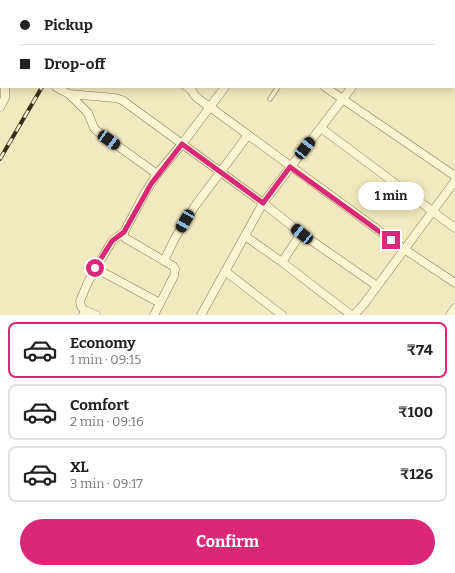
<!DOCTYPE html>
<meta charset="utf-8">
<style>
body{margin:0;font-family:Bitter,serif;background:#f2f2f2;color:#222;height:100vh;display:flex;flex-direction:column;font-size:15px;white-space:nowrap}
*{box-sizing:border-box;margin:0}
p{font-size:13px;color:#767676}
.icon{flex:none;width:22px;height:22px;fill:none;stroke:currentColor;stroke-width:2;stroke-linecap:round;stroke-linejoin:round}
.map{position:relative;height:315px;overflow:hidden}
.details{display:flex;flex-direction:column;background:#fff;flex:1}
.details>*{flex:none}
.guide{position:absolute;left:0px;top:0px;width:455px;height:88px;box-shadow:0 2px 10px #0003;display:grid;align-content:center;height:88px;padding:0 20px;background:#fff}
.end{position:absolute;width:18px;height:18px;margin:-9px;border:5px solid #db2777;background:#fff;box-shadow:0 0 0 2px #fff}
.from{border-radius:50%}
.bubble{position:absolute;height:28px;border-radius:14px;background:#fff;box-shadow:0 2px 10px #0003;font-size:13px;font-weight:700;line-height:28px;text-align:center}
.car{position:absolute;width:12px;height:24px;margin:-12px -6px;border-radius:5px;box-shadow:0 0 3px 1px #0007;background:linear-gradient(#222 24%,#8ab4d8 0 40%,#222 0 76%,#8ab4d8 0 86%,#222 0)}
.guide b{display:flex;align-items:center;gap:14px;height:38px;font-size:15px}
.guide b+b{border-top:1px solid #e0e0e0}
.guide i{width:10px;height:10px;background:#222}
ul{padding:7px 0 0;list-style:none}
li{display:flex;align-items:center;gap:12px;height:56px;margin:0 8px 6px;padding:0 12px;border:2px solid #e0e0e0;border-radius:8px}
li div{flex:1}
li b{display:block;font-size:15px}
li em{font-style:normal;font-weight:700}
li.on{border-color:#db2777}
li>.icon{width:36px;height:36px;stroke-width:1.5}
.button{display:flex;gap:8px;margin-top:auto;padding:8px 20px}
.button a{flex:1;height:46px;border-radius:24px;background:#db2777;color:#fff;font-size:16px;font-weight:700;line-height:46px;text-align:center}
.map>svg:first-child{display:block}
.lines{fill:none;stroke-linecap:round;stroke-linejoin:round}
.service-casing{stroke:#8c7955;stroke-width:5}
.minor-casing{stroke:#8c7955;stroke-width:9}
.service{stroke:#fcf5d2;stroke-width:4}
.minor{stroke:#fcf5d2;stroke-width:8}
.rail-casing{stroke:#3a2e1b;stroke-width:4}
.rail{stroke:#f9f2cf;stroke-width:2.5;stroke-dasharray:8;stroke-linecap:butt}
.route{stroke:#db2777;stroke-width:5}
</style>
<div class="map">
<svg width="455" height="315" viewBox="0 0 455 315">
<rect width="100%" height="100%" fill="#f2e9be"/>
<g class="lines">
<g class="service-casing">
<g id="service">
<path d="M184 87 191 92"/>
<path d="M270 99 278 87"/>
</g>
</g>
<g class="minor-casing">
<g id="minor">
<path d="M7 0 8 1"/>
<path d="M39 0 40 1"/>
<path d="M111 0 112 1"/>
<path d="M200 0 201 1"/>
<path d="M20 1 21 0"/>
<path d="M55 1 56 0"/>
<path d="M408 1 410 0"/>
<path d="M0 49H1"/>
<path d="M56 87 69 94 115 98 122 100 263 203 302 234"/>
<path d="M191 87C191 96 203 102 210 107L404 249 455 283"/>
<path d="M325 87 455 176"/>
<path d="M69 94 88 113 94 128 97 131 157 174"/>
<path d="M0 107 5 98V87"/>
<path d="M321 128 455 228"/>
<path d="M245 236 282 262 351 315"/>
<path d="M164 261 175 238 195 206 248 135"/>
<path d="M282 262 300 235 302 234 377 286"/>
<path d="M95 268 160 303"/>
<path d="M225 271 282 315"/>
<path d="M85 312 81 306 80 301 88 282 112 241 124 232"/>
<path d="M83 315 87 311 96 315"/>
<path d="M154 315 174 276 175 269 173 266 125 238 124 235V232L145 193 157 174 182 144 225 87"/>
<path d="M201 315 263 203 352 87"/>
<path d="M354 315 364 304 455 181"/>
<path d="M450 315 455 308"/>
</g>
</g>
<use href="#service" class="service"/>
<use href="#minor" class="minor"/>
<g class="rail-casing">
<g id="rail">
<path d="M93 1 94 0"/>
<path d="M0 159 42 87"/>
</g>
</g>
<use href="#rail" class="rail"/>
</g>
<g class="lines">
<path class="route" d="M95 268 112 241 124 232 151 184 182 144 263 203 290 167 391 240"/>
</g>
</svg>
<i class="end from" style="left:95px;top:268px"></i>
<i class="end" style="left:391px;top:240px"></i>
<div class="bubble" style="left:358px;top:182px;width:66px">1 min</div>
<i class="car" style="left:109px;top:140px;rotate:125deg"></i>
<i class="car" style="left:305px;top:148px;rotate:38deg"></i>
<i class="car" style="left:185px;top:221px;rotate:210deg"></i>
<i class="car" style="left:302px;top:234px;rotate:309deg"></i>
<div class="guide">
<b><i class="from"></i>Pickup</b>
<b><i></i>Drop-off</b>
</div>
</div>
<section class="details">
<ul>
<li class="on"><svg class="icon" aria-label="car" viewBox="0 0 24 24"><path d="M5 17H2v-5l4-1 3-4h7l3 4 3 1v5h-3M9 17h6M6 11h13"/><circle cx="7" cy="17" r="2"/><circle cx="17" cy="17" r="2"/></svg><div><b>Economy</b><p>1 min · 09:15</p></div><em>₹74</em></li>
<li><svg class="icon" aria-label="car" viewBox="0 0 24 24"><path d="M5 17H2v-5l4-1 3-4h7l3 4 3 1v5h-3M9 17h6M6 11h13"/><circle cx="7" cy="17" r="2"/><circle cx="17" cy="17" r="2"/></svg><div><b>Comfort</b><p>2 min · 09:16</p></div><em>₹100</em></li>
<li><svg class="icon" aria-label="car" viewBox="0 0 24 24"><path d="M5 17H2v-5l4-1 3-4h7l3 4 3 1v5h-3M9 17h6M6 11h13"/><circle cx="7" cy="17" r="2"/><circle cx="17" cy="17" r="2"/></svg><div><b>XL</b><p>3 min · 09:17</p></div><em>₹126</em></li>
</ul>
<div class="button"><a>Confirm</a></div>
</section>
